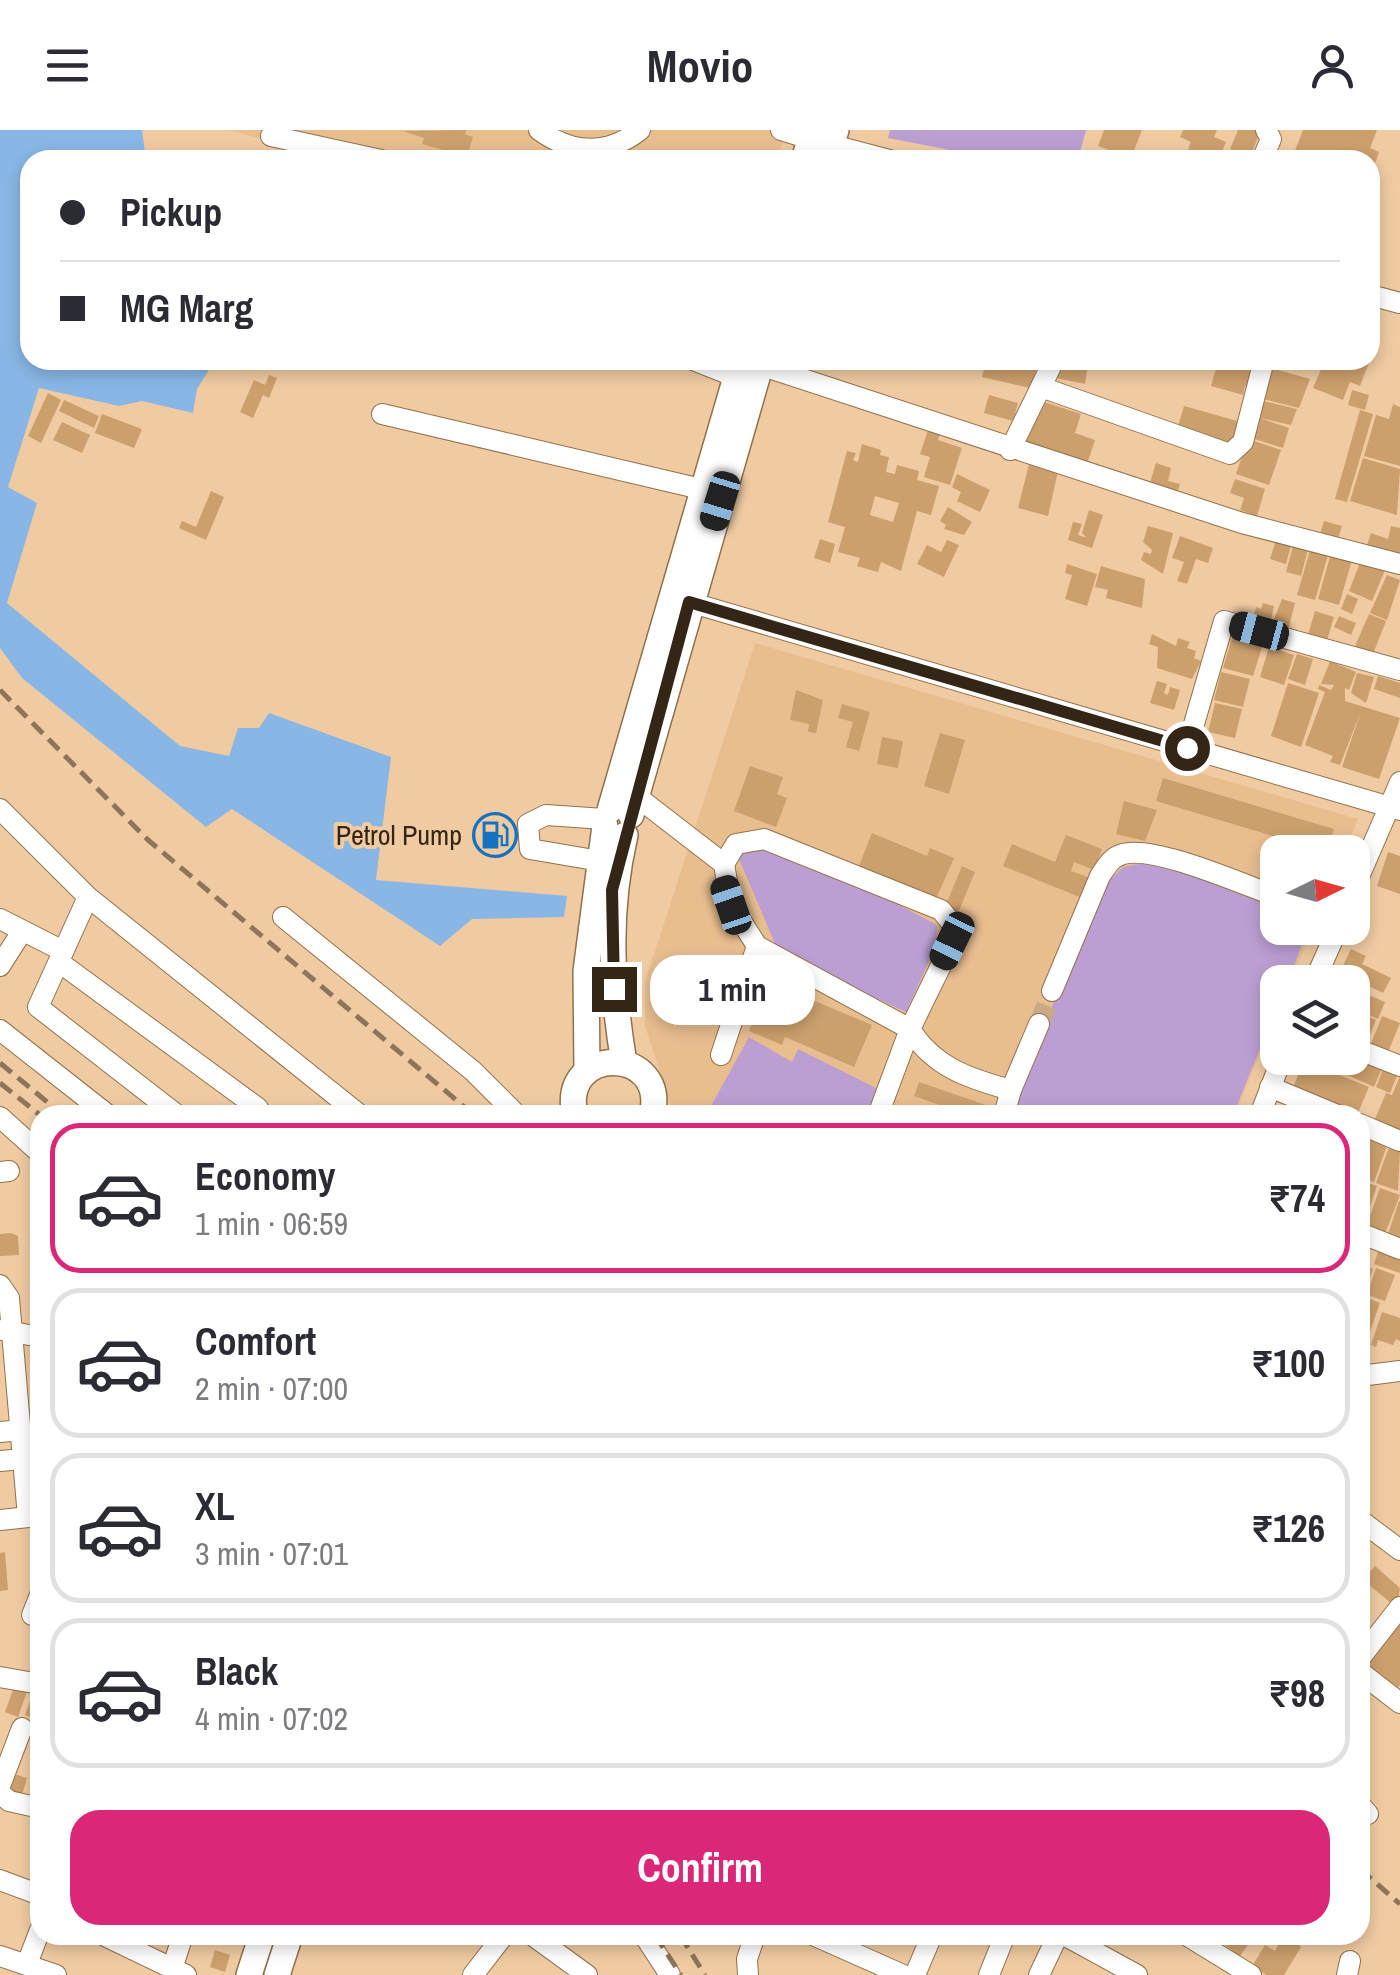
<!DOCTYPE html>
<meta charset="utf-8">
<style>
body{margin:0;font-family:"Archivo Narrow",sans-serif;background:#f7f7f7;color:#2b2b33;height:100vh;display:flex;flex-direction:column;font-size:38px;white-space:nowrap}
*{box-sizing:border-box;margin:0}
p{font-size:32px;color:#7c7c81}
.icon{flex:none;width:55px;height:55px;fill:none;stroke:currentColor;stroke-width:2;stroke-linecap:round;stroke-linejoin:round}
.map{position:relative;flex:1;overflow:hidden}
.details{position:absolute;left:30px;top:975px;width:1340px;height:840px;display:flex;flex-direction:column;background:#fff;border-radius:30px;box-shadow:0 5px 15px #0003}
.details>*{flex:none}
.top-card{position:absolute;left:20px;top:20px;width:1360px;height:220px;border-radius:30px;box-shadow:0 5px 15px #0003;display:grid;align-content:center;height:220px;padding:0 40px;background:#fff}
.needle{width:65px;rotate:85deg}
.controls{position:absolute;left:1260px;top:705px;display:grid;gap:20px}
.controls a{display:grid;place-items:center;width:110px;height:110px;border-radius:20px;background:#fff;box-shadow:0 5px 15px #0003;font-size:50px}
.end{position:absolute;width:45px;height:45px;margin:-22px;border:12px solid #342616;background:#fff;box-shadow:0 0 0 5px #fff}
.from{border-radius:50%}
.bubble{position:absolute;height:70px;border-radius:30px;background:#fff;box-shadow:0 5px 15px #0003;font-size:32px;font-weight:800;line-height:70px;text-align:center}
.car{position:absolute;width:30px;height:60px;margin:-30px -15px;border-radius:12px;box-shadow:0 0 8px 2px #0007;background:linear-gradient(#222 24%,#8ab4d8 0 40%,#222 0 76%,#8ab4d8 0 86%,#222 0)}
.top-card b{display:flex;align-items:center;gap:35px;height:95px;font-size:38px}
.top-card b+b{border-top:2px solid #e1e1e2}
.top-card i{width:25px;height:25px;background:#2b2b33}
ul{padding:18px 0 0;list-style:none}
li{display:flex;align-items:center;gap:30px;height:150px;margin:0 20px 15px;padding:0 20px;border:5px solid #e1e1e2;border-radius:30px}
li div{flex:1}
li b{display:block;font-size:38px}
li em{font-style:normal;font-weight:800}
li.selected{border-color:#db2777}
li>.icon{width:90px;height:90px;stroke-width:1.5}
.action{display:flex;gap:20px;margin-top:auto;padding:20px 40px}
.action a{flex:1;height:115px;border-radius:30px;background:#db2777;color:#fff;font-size:40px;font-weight:800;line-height:115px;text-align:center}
header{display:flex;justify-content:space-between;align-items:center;height:130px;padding:0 40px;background:#fff;font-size:45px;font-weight:800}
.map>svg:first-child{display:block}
.built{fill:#e9be8f}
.green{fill:#bb9fd3}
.water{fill:#88b7e6}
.building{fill:#cca06d;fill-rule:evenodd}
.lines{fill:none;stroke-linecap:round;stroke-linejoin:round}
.minor-tunnel{stroke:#caaa86;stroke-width:20;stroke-dasharray:20 10;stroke-linecap:butt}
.minor-casing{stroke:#92714a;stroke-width:22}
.major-casing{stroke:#92714a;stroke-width:28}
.minor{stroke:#fff;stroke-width:20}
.major{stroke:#fff;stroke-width:25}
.rail{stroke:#8e7559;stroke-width:5;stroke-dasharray:15 8;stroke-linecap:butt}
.route{stroke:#342616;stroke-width:12}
.labels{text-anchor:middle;stroke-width:8;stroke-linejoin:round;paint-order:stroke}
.poi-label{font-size:28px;fill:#342616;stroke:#f0cba2;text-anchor:end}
</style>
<header><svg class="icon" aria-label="menu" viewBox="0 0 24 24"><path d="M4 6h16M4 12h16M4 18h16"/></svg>Movio<svg class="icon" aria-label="person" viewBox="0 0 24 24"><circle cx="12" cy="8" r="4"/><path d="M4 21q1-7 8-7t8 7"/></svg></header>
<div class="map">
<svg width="1400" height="1845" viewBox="0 0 1400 1845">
<rect width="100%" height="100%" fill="#f0cba2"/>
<g class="built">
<path d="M230 0H787L777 30H333Z"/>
<path d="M755 513 1358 689 1344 722H1278V798H1313L1290 852H1278L1277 882 1235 985H674L645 896V852Z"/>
</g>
<g class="green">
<path d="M890 0H1086L1078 30H1002L888 8Z"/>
<path d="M747 713 884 767 937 795 936 816 906 882 779 823 739 729Z"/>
<path d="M1154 731 1277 778 1278 798H1308L1288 852H1278L1277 877 1233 985H1008L1099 761 1123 737Z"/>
<path d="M749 907 792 932 798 919 882 961 872 985H706Z"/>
</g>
<path class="water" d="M0 0H142L146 30H30V230H215L197 259 193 283 142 271 119 276 39 258 8 357 37 373 7 473 180 616 229 626 238 598H259L269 583 391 627 376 750 567 766 564 787 472 789 440 816 232 679 206 697 22 548 0 518Z"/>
<g class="building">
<path d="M467 0 465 4 473 7 467 27 422 14 424 8 403 1Z"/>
<path d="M1104 0H1142L1131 28 1098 16Z"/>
<path d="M1183 0H1217L1214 7 1226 12 1221 24 1234 30H1177L1179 25 1192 30 1195 22 1188 19 1191 12 1180 7Z"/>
<path d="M1238 0H1261L1250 27 1230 19Z"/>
<path d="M1303 0H1377L1370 18 1379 22 1373 39 1370 30H1313L1294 23Z"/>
<path d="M986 230H1010L1038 236 1030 258 982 247Z"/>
<path d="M1059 230 1088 234 1085 254 1056 248Z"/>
<path d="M1325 230H1370L1360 256 1350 252 1343 270 1313 258Z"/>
<path d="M1218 232 1255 242 1251 257 1245 256 1243 265 1211 256Z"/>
<path d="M1271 238 1310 249 1299 278 1259 268Z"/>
<path d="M269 245 277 248 269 268 263 265 253 288 240 282 254 250 265 255Z"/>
<path d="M1352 260 1369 265 1365 280 1348 275Z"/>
<path d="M48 263 61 270 41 313 28 306Z"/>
<path d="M989 265 1018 273 1013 291 984 283Z"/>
<path d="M64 270 99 286 94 298 59 281Z"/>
<path d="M1038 270 1081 284 1075 303 1095 310 1085 340 1022 319Z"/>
<path d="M1259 270 1297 279 1291 295 1260 288 1289 298 1283 318 1248 307Z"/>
<path d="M1393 274 1400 277V336L1364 326 1376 285 1389 289Z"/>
<path d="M1184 276 1241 292 1234 319 1176 303Z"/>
<path d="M1360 280 1373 284 1347 372 1335 369Z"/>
<path d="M102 284 142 299 134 318 95 303Z"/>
<path d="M62 292 90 305 82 323 53 310Z"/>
<path d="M929 297 941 301 938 310 962 318 950 355 924 347 930 327 920 324Z"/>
<path d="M1248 309 1281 320 1269 355 1236 344Z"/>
<path d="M862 314 881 320 880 325 889 327 886 342 895 344 897 335 919 341 917 350 939 356 931 385 917 381 901 441 881 432 878 442 857 436 860 428 838 422 845 397 828 392 847 321 856 323 853 330 858 332ZM875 366 899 373 893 392 870 385Z"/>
<path d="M1363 328 1400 339 1397 385 1350 371Z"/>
<path d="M1156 333 1171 338 1168 351 1180 354 1177 364 1149 356Z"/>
<path d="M1029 334 1058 341 1048 386 1018 378Z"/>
<path d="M957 344 990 360 980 382 957 371 961 362 952 357Z"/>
<path d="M1235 349 1265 359 1257 386 1240 380 1244 368 1230 363Z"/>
<path d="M211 361 224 367 206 410 179 398 182 391 196 397Z"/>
<path d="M948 377 972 392 964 405 944 399 946 395 940 391Z"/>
<path d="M1089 380 1103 385 1092 418 1068 410 1073 392 1082 394 1078 405 1087 408 1082 403Z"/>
<path d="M1324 391 1342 396 1338 409 1320 404Z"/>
<path d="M1148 396 1173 403 1163 444 1141 430 1144 422 1151 424 1152 420 1143 412Z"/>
<path d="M1391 396 1400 398V425L1367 415 1371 403 1388 409Z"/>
<path d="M1180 406 1213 418 1208 433 1196 429 1187 454 1177 451 1184 432 1172 428Z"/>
<path d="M1277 407 1292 412 1286 434 1270 429Z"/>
<path d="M820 409 835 414 830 433 814 428Z"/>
<path d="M947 410 959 415 944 447 917 434 927 415 941 422Z"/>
<path d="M1294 412 1309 416 1301 446 1286 442Z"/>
<path d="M1311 417 1329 422 1315 470 1297 465Z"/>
<path d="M1331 423 1352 430 1339 475 1318 469Z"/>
<path d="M1361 430 1385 440 1372 471 1349 461Z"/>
<path d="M1067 434 1097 444 1087 476 1065 469 1072 445 1065 443Z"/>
<path d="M1101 436 1145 449 1142 478 1106 468 1108 460 1095 457Z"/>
<path d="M1387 445 1400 450 1387 490 1370 483Z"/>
<path d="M1347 464 1358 469 1352 484 1341 479Z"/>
<path d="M1282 469 1295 473 1287 504 1270 499Z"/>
<path d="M1263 473 1274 476 1269 499 1252 495 1256 477 1261 479Z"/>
<path d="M1315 481 1334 487 1325 517 1306 512Z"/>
<path d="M1369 484 1386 491 1373 524 1355 516Z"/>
<path d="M1339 486 1356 493 1351 505 1334 497Z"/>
<path d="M1152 504 1176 516 1178 508 1190 512 1187 518 1196 521 1194 528 1201 531 1192 549 1157 538 1158 517 1149 514Z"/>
<path d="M1233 505 1263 514 1253 546 1223 538Z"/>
<path d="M1269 517 1294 525 1284 555 1260 547Z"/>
<path d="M1297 524 1313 529 1305 555 1288 549Z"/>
<path d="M1330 531 1356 542 1349 560 1345 558V571L1400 588 1379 649 1342 637 1361 581 1340 635 1330 632 1333 626 1305 615 1325 562 1318 559 1319 555 1331 560 1334 555 1321 554Z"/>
<path d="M1221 542 1250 549 1243 577 1214 570Z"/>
<path d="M1357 543 1374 547 1366 573 1351 563Z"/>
<path d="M1378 546 1400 553V568L1374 559Z"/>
<path d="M1157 551 1167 554 1164 563 1168 565 1170 557 1180 560 1174 580 1150 573Z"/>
<path d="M1288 553 1319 563 1301 617 1271 606Z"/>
<path d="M796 560 823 570 816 603 808 602 809 594 790 590Z"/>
<path d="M1215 573 1242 579 1235 608 1208 602Z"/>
<path d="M842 574 870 582 859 621 846 617 853 592 838 588Z"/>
<path d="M940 603 965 610 949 664 924 656Z"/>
<path d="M882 607 903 611 898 638 877 634Z"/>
<path d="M750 636 783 647 777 664 787 668 776 697 734 681Z"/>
<path d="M1163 648 1334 699 1327 722H1304L1306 716 1156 671Z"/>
<path d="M1124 671 1157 680 1145 711 1116 704Z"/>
<path d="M872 703 927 726 930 718 954 728 936 769 859 736Z"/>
<path d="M1066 705 1102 719 1094 740 1074 732 1071 741 1090 748 1082 768 1003 736 1012 714 1055 732Z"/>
<path d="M1388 722 1400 726V764L1377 756Z"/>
<path d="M962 736 975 742 958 783 945 777Z"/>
<path d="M1351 819 1366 826 1362 834 1391 848 1383 863 1352 848 1350 852 1336 850Z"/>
<path d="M772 844 806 859 803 866 872 895 854 937 785 907 782 915 749 901Z"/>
<path d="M1352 858 1385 872 1378 889 1352 877Z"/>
<path d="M1358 882 1376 890 1366 915 1352 909Z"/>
<path d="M1382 886 1400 893 1386 927 1369 919Z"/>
<path d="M1333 928H1347L1341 942 1329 937Z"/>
<path d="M1349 928 1384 933 1374 957 1343 943Z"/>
<path d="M1304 931 1369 957 1357 985H1346L1291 962Z"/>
<path d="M1385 934 1399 941 1390 963 1376 957Z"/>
<path d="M1400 946V1001L1373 994 1386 963 1392 965Z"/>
<path d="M919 952 986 975 983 985H942L945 977 914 966Z"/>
<path d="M1360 1003 1388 1013 1374 1052 1360 1047Z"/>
<path d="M1389 1017 1400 1021 1398 1061 1376 1053Z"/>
<path d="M1360 1050 1377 1056 1363 1097 1360 1096Z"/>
<path d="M1380 1058 1400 1065 1385 1104 1366 1097Z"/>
<path d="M1399 1071H1400V1108L1388 1104Z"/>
<path d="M11 1103 18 1106 19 1125 0 1126V1104Z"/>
<path d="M1379 1119 1400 1127V1143L1374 1134Z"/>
<path d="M1360 1134 1373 1139 1364 1165 1360 1163Z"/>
<path d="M1376 1138 1395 1145 1385 1171 1367 1165Z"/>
<path d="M1365 1167 1380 1173 1367 1210 1360 1207Z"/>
<path d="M1382 1182 1400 1188V1211L1396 1209 1393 1215 1378 1210 1376 1217 1371 1215Z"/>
<path d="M27 1303H40V1315L32 1316V1320H40V1341L30 1342Z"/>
<path d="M37 1392H40V1435L35 1434Z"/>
<path d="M5 1422 8 1460 0 1461V1423Z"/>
<path d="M1375 1436 1400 1458 1397 1478 1363 1450Z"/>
<path d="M1400 1491V1555L1396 1560 1364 1534Z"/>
<path d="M15 1554 28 1559 18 1587 5 1582Z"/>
<path d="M35 1557 40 1558 38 1590 25 1585Z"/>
<path d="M8 1642 27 1648 20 1672 2 1661Z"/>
<path d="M1220 1805H1255L1240 1826 1217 1809Z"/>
<path d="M1266 1805H1287L1301 1817 1284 1845H1267L1256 1839 1254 1833 1265 1815 1275 1821 1279 1813Z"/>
<path d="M215 1820 230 1825 225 1842 210 1837Z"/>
</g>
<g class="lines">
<path class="minor-tunnel" d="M1039 894 1052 861"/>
<g class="minor-casing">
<g id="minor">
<path d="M539 0C572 24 607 26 640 0"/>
<path d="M781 0 810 9"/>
<path d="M271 6 381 30"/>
<path d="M832 15 889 30"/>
<path d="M1262 30 1271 9 1266 0"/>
<path d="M1370 165 1400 173"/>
<path d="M693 230 736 247"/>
<path d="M760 235 1242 393 1400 434"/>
<path d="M1041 257 1230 324 1243 312 1264 230"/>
<path d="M382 284 701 359"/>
<path d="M1010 320 1054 230"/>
<path d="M689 472 1400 680"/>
<path d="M1187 618 1224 491 1400 540"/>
<path d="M636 666 724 734 731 775 757 816 721 925"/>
<path d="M0 679 88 767 360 985"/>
<path d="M600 731 530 719 528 694 546 685 604 689"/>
<path d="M724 734 736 714 764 709 941 780 953 795V811L910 899 757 816"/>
<path d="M1352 763 1400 652"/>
<path d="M88 767 38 877 177 985"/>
<path d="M283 787 473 941 517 985"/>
<path d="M0 789 63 821"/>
<path d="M59 832 258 978"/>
<path d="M0 836 21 803"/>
<path d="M1314 852 1338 798"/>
<path d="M1052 861 1100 746C1107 736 1111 727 1123 724 1155 715 1244 755 1278 767"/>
<path d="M910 899C933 937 970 949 1011 960L1039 894"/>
<path d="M0 900 108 985"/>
<path d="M1352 917 1400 936"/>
<path d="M1270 957 1337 985"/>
<path d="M878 985 910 899"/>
<path d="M1004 985 1011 960"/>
<path d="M1260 985 1282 928"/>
<path d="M0 987 40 1023"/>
<path d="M1360 994 1400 1011"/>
<path d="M0 1042 9 1041"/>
<path d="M1360 1103 1400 1119"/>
<path d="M0 1155 9 1168 28 1387"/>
<path d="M2 1200 40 1207"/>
<path d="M1360 1246 1400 1241"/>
<path d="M0 1302 21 1300"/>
<path d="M0 1331 23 1329"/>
<path d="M0 1390 38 1386"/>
<path d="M1360 1390 1400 1420"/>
<path d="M32 1485 40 1465"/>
<path d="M1360 1528 1400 1477"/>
<path d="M1360 1542 1400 1573"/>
<path d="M0 1547 40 1554"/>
<path d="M0 1656 22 1598"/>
<path d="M0 1663 9 1671 40 1678"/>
<path d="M1360 1675 1368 1684"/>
<path d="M0 1750 40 1765"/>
<path d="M103 1805 186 1845"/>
<path d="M532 1805 587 1845"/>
<path d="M644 1805 670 1845"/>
<path d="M813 1805 903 1845"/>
<path d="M1064 1805 1137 1845"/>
<path d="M1186 1805 1251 1845"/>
<path d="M0 1826 56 1845"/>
<path d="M27 1834 40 1800"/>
<path d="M172 1839 183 1805"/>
<path d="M473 1845 504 1805"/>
<path d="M748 1845 747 1829 755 1805"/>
<path d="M915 1845 932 1805"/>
<path d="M989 1845 1005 1805"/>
<path d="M1039 1845 1058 1805"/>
<path d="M1347 1845 1350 1831"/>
</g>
</g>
<g class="major-casing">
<g id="major">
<path d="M804 30 813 0"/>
<path d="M827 30 836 0"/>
<path d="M610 680 741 230"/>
<path d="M631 685 762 230"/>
<path d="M624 933C611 854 607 783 625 705"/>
<path d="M587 941 586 841 605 696"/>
<path d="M575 985C559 914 669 916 652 985"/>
<path d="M249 1845 262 1805"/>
<path d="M277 1845 290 1805"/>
</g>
</g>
<use href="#minor" class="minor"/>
<use href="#major" class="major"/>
<g class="rail">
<path d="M0 560 148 710 474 985"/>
<path d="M0 933 63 985"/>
<path d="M0 953 40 985"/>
<path d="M1360 1739 1400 1774"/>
<path d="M655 1805 681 1845"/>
<path d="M680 1805 705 1845"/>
</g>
</g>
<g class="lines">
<path class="route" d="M614 859 612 760 689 472 1187 618"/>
</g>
<defs>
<g id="fuel-ring" transform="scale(2.25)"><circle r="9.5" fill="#f0cba2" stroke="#1473c0" stroke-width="1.5"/><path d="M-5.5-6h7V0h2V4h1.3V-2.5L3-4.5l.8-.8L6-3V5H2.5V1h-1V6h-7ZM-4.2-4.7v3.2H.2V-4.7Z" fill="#1473c0"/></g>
</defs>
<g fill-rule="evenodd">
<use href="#fuel-ring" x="495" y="705"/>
</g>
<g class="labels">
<g class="poi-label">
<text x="462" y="715">Petrol Pump</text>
</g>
</g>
</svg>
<div class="controls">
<a><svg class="needle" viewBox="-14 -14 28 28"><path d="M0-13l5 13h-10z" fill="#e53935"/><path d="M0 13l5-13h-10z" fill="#7c7c81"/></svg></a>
<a><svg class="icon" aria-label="layers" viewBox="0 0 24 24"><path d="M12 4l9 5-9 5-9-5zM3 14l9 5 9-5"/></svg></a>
</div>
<i class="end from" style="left:1187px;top:618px"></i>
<i class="end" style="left:614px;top:859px"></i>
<div class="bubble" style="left:650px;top:825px;width:165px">1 min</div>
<i class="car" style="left:720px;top:371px;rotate:197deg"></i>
<i class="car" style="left:1259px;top:501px;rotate:285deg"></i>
<i class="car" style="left:731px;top:775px;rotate:341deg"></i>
<i class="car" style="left:952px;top:811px;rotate:206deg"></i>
<div class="top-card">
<b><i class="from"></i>Pickup</b>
<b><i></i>MG Marg</b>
</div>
<section class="details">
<ul>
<li class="selected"><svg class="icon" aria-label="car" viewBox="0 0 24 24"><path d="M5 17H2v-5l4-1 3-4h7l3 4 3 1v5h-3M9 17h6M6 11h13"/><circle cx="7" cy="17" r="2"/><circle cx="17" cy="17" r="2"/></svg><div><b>Economy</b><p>1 min · 06:59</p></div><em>₹74</em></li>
<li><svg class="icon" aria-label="car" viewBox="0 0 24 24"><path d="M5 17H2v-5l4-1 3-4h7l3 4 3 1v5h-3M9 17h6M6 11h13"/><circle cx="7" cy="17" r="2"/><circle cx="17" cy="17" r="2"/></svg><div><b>Comfort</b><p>2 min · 07:00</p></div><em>₹100</em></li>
<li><svg class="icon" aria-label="car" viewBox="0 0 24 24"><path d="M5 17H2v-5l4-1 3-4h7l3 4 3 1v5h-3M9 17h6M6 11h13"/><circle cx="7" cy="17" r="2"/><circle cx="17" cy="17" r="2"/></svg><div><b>XL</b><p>3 min · 07:01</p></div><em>₹126</em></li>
<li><svg class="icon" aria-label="car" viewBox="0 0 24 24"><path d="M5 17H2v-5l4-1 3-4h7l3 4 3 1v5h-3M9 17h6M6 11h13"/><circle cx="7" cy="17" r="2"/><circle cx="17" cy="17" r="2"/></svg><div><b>Black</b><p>4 min · 07:02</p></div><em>₹98</em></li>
</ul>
<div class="action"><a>Confirm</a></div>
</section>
</div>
